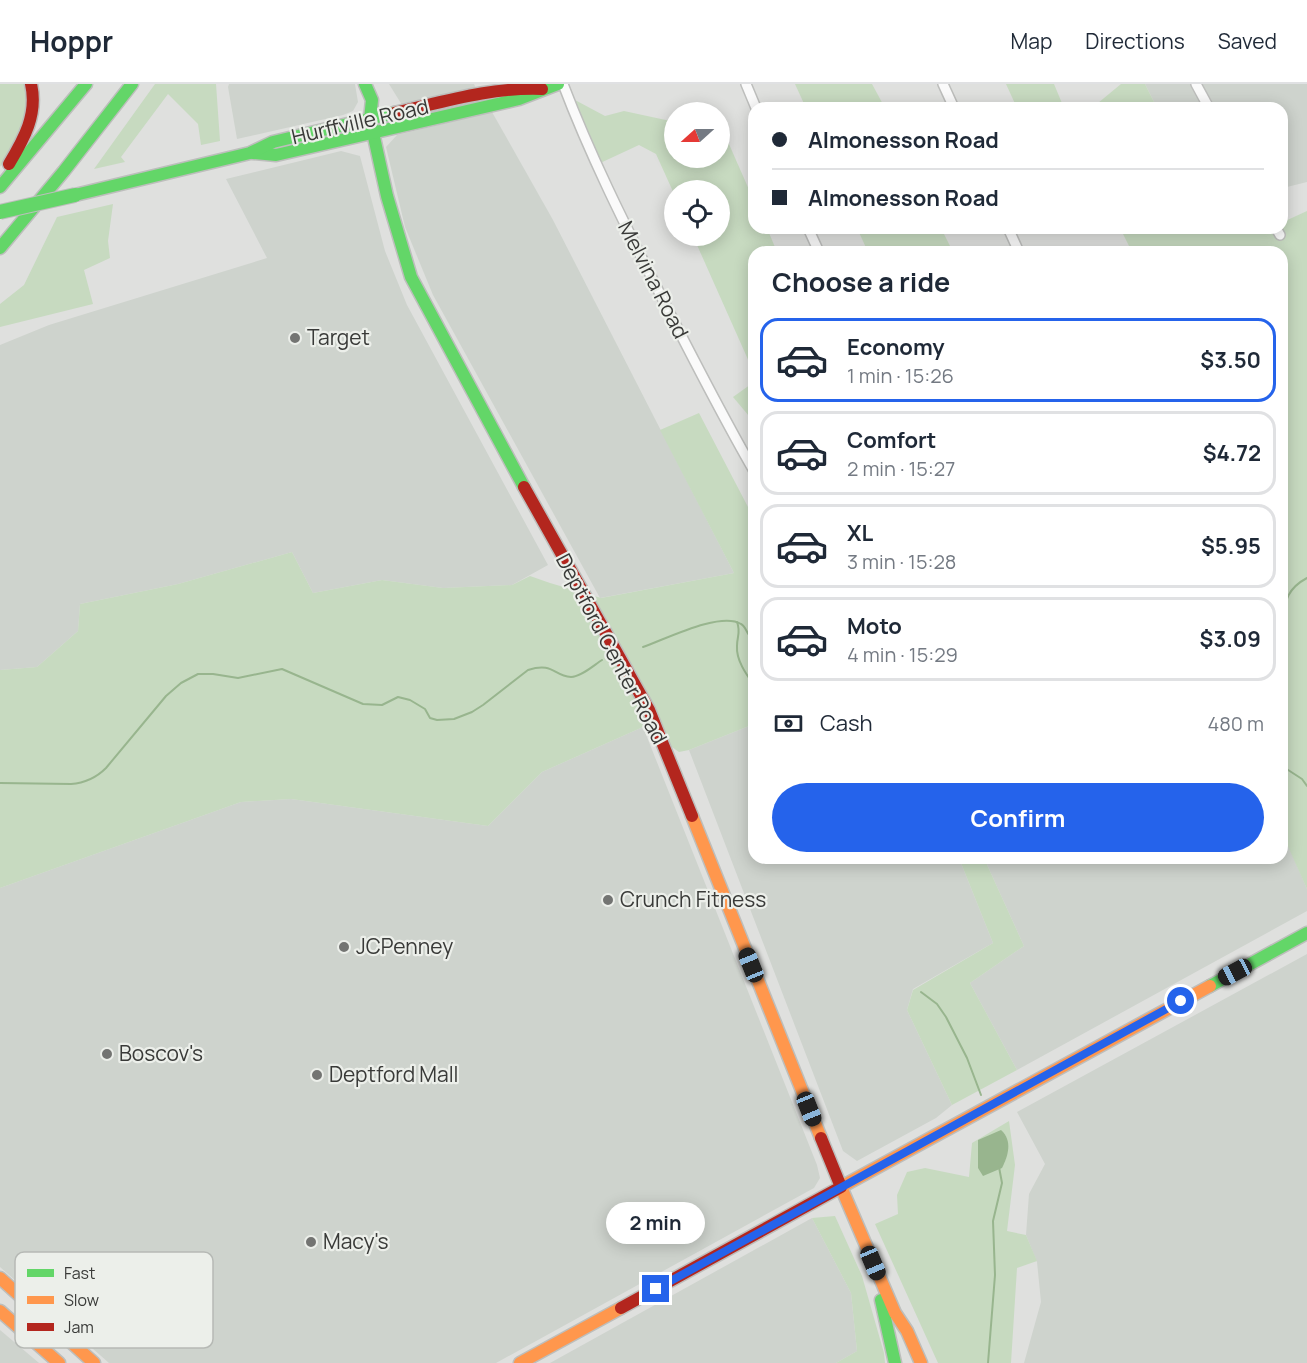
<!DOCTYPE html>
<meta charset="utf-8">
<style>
body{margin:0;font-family:Manrope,sans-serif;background:#f6f6f7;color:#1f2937;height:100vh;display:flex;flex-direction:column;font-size:22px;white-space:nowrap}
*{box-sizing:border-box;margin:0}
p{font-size:20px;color:#747a83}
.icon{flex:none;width:33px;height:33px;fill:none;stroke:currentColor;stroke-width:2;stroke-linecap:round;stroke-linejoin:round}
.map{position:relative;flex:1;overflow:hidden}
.drawer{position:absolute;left:748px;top:162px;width:540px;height:618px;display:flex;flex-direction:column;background:#fff;border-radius:18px;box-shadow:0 3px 15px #0003}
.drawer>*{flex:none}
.top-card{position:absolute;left:748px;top:18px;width:540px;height:132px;border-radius:18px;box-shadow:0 3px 15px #0003;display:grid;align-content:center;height:132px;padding:0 24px;background:#fff}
.needle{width:39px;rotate:249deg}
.buttons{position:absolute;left:664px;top:18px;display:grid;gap:12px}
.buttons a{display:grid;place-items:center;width:66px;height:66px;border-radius:50%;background:#fff;box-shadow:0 3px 15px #0003;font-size:30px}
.end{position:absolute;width:27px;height:27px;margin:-14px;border:8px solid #2563eb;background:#fff;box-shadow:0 0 0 3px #fff}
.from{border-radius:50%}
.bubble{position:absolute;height:42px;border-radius:21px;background:#fff;box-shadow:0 3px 15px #0003;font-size:20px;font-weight:700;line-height:42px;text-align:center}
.car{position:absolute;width:18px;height:36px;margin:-18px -9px;border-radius:8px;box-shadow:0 0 4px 2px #0007;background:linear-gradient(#222 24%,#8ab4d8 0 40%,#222 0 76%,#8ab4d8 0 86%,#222 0)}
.top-card b{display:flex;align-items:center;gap:21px;height:57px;font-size:22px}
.top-card b+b{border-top:2px solid #e0e1e3}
.top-card i{width:15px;height:15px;background:#1f2937}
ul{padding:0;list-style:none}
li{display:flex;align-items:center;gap:18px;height:84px;margin:0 12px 9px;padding:0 12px;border:3px solid #e0e1e3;border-radius:18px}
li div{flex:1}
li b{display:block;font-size:22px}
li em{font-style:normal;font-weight:700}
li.selected{border-color:#2563eb}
li>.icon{width:54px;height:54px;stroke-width:1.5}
h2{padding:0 24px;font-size:27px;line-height:72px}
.pay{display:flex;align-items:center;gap:15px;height:66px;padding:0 24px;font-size:22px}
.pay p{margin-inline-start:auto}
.primary-button{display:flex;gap:12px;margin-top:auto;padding:12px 24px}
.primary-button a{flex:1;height:69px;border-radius:36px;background:#2563eb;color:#fff;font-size:24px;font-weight:700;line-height:69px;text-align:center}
header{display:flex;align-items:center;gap:36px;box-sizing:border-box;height:84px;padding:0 30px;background:#fff;border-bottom:2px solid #e0e1e3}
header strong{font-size:28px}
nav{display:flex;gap:33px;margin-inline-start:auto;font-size:21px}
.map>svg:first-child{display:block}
.built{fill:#ced3cd}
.green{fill:#c7dac0}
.water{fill:#98b58e}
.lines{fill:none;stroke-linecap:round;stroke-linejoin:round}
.stream{stroke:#98b58e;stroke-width:2}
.street-casing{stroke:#bdbebc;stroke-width:12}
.fast-casing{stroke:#bdbebc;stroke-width:15}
.slow-casing{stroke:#bdbebc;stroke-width:15}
.jam-casing{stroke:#bdbebc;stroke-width:15}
.street{stroke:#fafafa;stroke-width:9}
.fast{stroke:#63d668;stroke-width:12}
.slow{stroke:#ff974d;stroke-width:12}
.jam{stroke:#b3261e;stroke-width:12}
.fast-bridge-casing{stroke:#bdbebc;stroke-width:16;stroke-linecap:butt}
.fast-bridge{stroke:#63d668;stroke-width:14}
.route{stroke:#2563eb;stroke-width:8}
.poi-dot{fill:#737472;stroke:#ecefea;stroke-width:2}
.labels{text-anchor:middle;stroke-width:4.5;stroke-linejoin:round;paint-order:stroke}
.street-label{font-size:21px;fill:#393a38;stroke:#ecefea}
.poi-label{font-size:21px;fill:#393a38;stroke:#ecefea;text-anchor:start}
.key{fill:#ecefea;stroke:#b6b9b5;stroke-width:1.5}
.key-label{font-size:16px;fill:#393a38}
</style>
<header>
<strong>Hoppr</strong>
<nav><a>Map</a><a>Directions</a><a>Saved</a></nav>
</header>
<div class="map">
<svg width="1307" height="1279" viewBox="0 0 1307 1279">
<rect width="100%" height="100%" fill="#dfe0de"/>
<g class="built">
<path d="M229 0H355L358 18 353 27 343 31 237 55 228 3Z"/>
<path d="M389 0H474L476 4 402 21Z"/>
<path d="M1145 0H1307V98L1283 104 1282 24H1157Z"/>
<path d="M492 28 553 136 734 489 600 514 433 211 405 143 386 63 397 51Z"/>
<path d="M341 67 360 72 385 167 407 221 548 481 512 501 443 504 382 496 313 509 292 468 178 500 80 520 78 547 37 583 0 586V261L49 241 267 174 226 95Z"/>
<path d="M754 640V774H959L993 859 913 905 907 926 952 1021 936 1034 857 1077 843 1067 689 666Z"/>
<path d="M643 643 817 1081 820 1094 814 1104 496 1279H109L0 1183V804L241 718 291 715 488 742 542 688Z"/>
<path d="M1283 749 1307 805V827L1017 986 970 899 1024 862 984 774H1282Z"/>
<path d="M1307 870V1279H1024L1041 1218 1037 1178 1026 1151 1029 1110 1045 1080 1017 1028Z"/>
<path d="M812 1134 851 1209 857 1267 836 1279H550Z"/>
<path d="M0 1246 39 1279H0Z"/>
</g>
<g class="green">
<path d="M0 0H24C35 31 16 58 0 83Z"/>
<path d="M155 0H216L220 57 201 61 198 40 168 10 121 73 125 78 94 85Z"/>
<path d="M795 0H872L885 24H806Z"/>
<path d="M1006 0H1054L1064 24H1017Z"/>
<path d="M1121 0H1145L1157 24H1092Z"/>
<path d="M575 16 605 32 624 27 675 38V74H720V47L725 51 754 117V144H767L777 168H754V289L693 152H720V106H675V112L656 70 639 61 596 81 577 38Z"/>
<path d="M113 120 108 157 110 174 84 186 93 220 0 243V220L24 201 57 133Z"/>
<path d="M1307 127V805L1282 749V168H1132L1120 144H1282L1283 138Z"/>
<path d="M857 144H941L953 168H868Z"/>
<path d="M754 298V338L733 313Z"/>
<path d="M699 329 748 423 754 428V640L689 666 679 668 643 643 542 688 488 742 291 715 241 718 0 804V586L37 583 78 547 80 520 178 500 292 468 313 509 382 496 443 504 512 501 530 492 550 499 601 514 734 489 660 346Z"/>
<path d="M959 774H984L1024 862 970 899 1017 986 952 1021 907 926 913 906 993 859Z"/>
<path d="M1009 1037 1015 1081 1007 1147 1026 1151 1037 1177 1017 1184 1011 1279H938L875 1140 898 1130 897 1111 907 1088 925 1084 969 1093 972 1059Z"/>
<path d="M835 1132 862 1192 884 1269 885 1279H836L857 1267 851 1209 812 1134Z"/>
</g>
<path class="water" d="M1001 1046C1013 1057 1008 1072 1002 1084L983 1092 978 1084V1056Z"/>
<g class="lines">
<g class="stream">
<path d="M1282 537C1285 516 1288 504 1307 494"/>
<path d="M737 538C741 548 737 552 737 562 736 576 746 590 754 601"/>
<path d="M643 563C664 556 720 527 741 540 745 542 746 547 749 551L754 553"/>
<path d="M1282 682 1302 695 1307 702"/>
<path d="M0 699 71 700C85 699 96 694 106 684L166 612 181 599 198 590H213L238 594 282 585 363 620 382 621 398 613 410 616 425 625 430 634 437 636 454 635 472 628 483 621 528 586C554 578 553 592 571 593 581 593 594 581 602 576"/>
<path d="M921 908 937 920 946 933 967 974 981 1011"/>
<path d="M988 1279 995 1191 993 1137 1002 1099 999 1083"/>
</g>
<g class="street-casing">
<g id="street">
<path d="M563 0C590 71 624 139 658 206 689 267 720 328 754 387"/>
<path d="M746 0 756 24"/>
<path d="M943 0 954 24"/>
<path d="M1196 0 1209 24"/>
<path d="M808 144 819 168"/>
<path d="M1008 144 1019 168"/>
<path d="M1276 144 1280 151"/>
</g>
</g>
<g class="fast-casing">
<g id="fast">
<path d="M365 0 372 16 370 35"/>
<path d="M370 35 387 112 411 193 524 403"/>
<path d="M253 69 276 71 519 15 558 0"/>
<path d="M0 103 86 0"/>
<path d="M75 111 250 69 273 58 394 29"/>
<path d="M0 164 64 87 132 0"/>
<path d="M1210 902 1307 849"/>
<path d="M881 1216 895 1279"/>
</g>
</g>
<g class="slow-casing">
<g id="slow">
<path d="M692 732 821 1054"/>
<path d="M841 1103 1210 902"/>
<path d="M841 1103 895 1229 907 1247 921 1279"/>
<path d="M0 1194 94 1279"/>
<path d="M0 1227 59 1279"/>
<path d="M520 1279 621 1224"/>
</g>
</g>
<g class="jam-casing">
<g id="jam">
<path d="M394 29C443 18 491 3 542 5"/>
<path d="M9 80C24 55 38 30 31 0"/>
<path d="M524 403 649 626 692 732"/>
<path d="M621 1224 841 1103 821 1054"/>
</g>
</g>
<use href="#street" class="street"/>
<use href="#fast" class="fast"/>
<use href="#slow" class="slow"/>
<use href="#jam" class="jam"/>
<g class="fast-bridge-casing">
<path id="fast-bridge" d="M0 128 75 111"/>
</g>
<use href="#fast-bridge" class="fast-bridge"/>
</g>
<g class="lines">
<path class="route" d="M656 1205 1181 917"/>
</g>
<g class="poi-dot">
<circle cx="295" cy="254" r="6"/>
<circle cx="608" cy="816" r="6"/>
<circle cx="344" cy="863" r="6"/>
<circle cx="107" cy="970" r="6"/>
<circle cx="317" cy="991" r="6"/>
<circle cx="311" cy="1158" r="6"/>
</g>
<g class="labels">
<g class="street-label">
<text transform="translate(360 38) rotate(-13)" y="7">Hurffville Road</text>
<text transform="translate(653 196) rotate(63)" y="7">Melvina Road</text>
<text transform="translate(611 565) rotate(62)" y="7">Deptford Center Road</text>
</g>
<g class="poi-label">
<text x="307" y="261">Target</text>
<text x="620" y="823">Crunch Fitness</text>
<text x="356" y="870">JCPenney</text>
<text x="119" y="977">Boscov's</text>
<text x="329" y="998">Deptford Mall</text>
<text x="323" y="1165">Macy's</text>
</g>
</g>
<rect x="15" y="1168" width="198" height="96" rx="9" class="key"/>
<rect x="27" y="1185" width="27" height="8" fill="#63d668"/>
<rect x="27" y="1212" width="27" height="8" fill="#ff974d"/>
<rect x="27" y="1239" width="27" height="8" fill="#b3261e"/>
<g class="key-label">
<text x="64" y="1195">Fast</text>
<text x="64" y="1222">Slow</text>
<text x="64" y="1249">Jam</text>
</g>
</svg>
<div class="buttons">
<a><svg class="needle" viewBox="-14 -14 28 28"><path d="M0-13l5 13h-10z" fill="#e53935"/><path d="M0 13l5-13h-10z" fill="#747a83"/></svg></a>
<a><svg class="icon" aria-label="locate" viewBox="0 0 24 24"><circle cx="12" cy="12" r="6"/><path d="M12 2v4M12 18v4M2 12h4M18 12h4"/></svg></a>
</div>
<i class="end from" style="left:1181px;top:917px"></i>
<i class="end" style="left:656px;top:1205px"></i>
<div class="bubble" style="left:606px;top:1118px;width:99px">2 min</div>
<i class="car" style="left:751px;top:881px;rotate:338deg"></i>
<i class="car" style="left:1235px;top:888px;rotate:242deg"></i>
<i class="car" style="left:809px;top:1025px;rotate:158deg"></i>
<i class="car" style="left:873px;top:1179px;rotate:157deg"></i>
<div class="top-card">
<b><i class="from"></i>Almonesson Road</b>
<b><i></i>Almonesson Road</b>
</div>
<section class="drawer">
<h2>Choose a ride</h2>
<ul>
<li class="selected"><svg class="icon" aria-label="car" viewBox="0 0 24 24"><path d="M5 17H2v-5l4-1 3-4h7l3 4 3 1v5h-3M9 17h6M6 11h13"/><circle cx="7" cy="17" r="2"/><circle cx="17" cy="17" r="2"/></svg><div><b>Economy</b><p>1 min · 15:26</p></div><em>$3.50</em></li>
<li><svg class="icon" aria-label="car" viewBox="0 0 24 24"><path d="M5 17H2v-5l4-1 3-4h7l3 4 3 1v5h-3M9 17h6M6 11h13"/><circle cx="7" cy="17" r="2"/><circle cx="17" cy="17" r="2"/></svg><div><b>Comfort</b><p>2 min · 15:27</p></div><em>$4.72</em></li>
<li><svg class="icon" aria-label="car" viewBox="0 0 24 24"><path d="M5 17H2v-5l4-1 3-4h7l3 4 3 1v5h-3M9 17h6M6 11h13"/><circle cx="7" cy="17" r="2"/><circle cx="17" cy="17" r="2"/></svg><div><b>XL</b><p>3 min · 15:28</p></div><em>$5.95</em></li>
<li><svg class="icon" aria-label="car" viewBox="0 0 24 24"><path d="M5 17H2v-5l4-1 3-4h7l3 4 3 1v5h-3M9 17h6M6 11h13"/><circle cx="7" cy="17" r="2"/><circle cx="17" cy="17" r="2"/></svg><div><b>Moto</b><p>4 min · 15:29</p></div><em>$3.09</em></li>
</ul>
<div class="pay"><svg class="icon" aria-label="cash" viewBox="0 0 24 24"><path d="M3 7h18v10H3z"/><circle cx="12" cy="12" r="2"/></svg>Cash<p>480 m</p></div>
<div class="primary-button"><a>Confirm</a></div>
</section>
</div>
